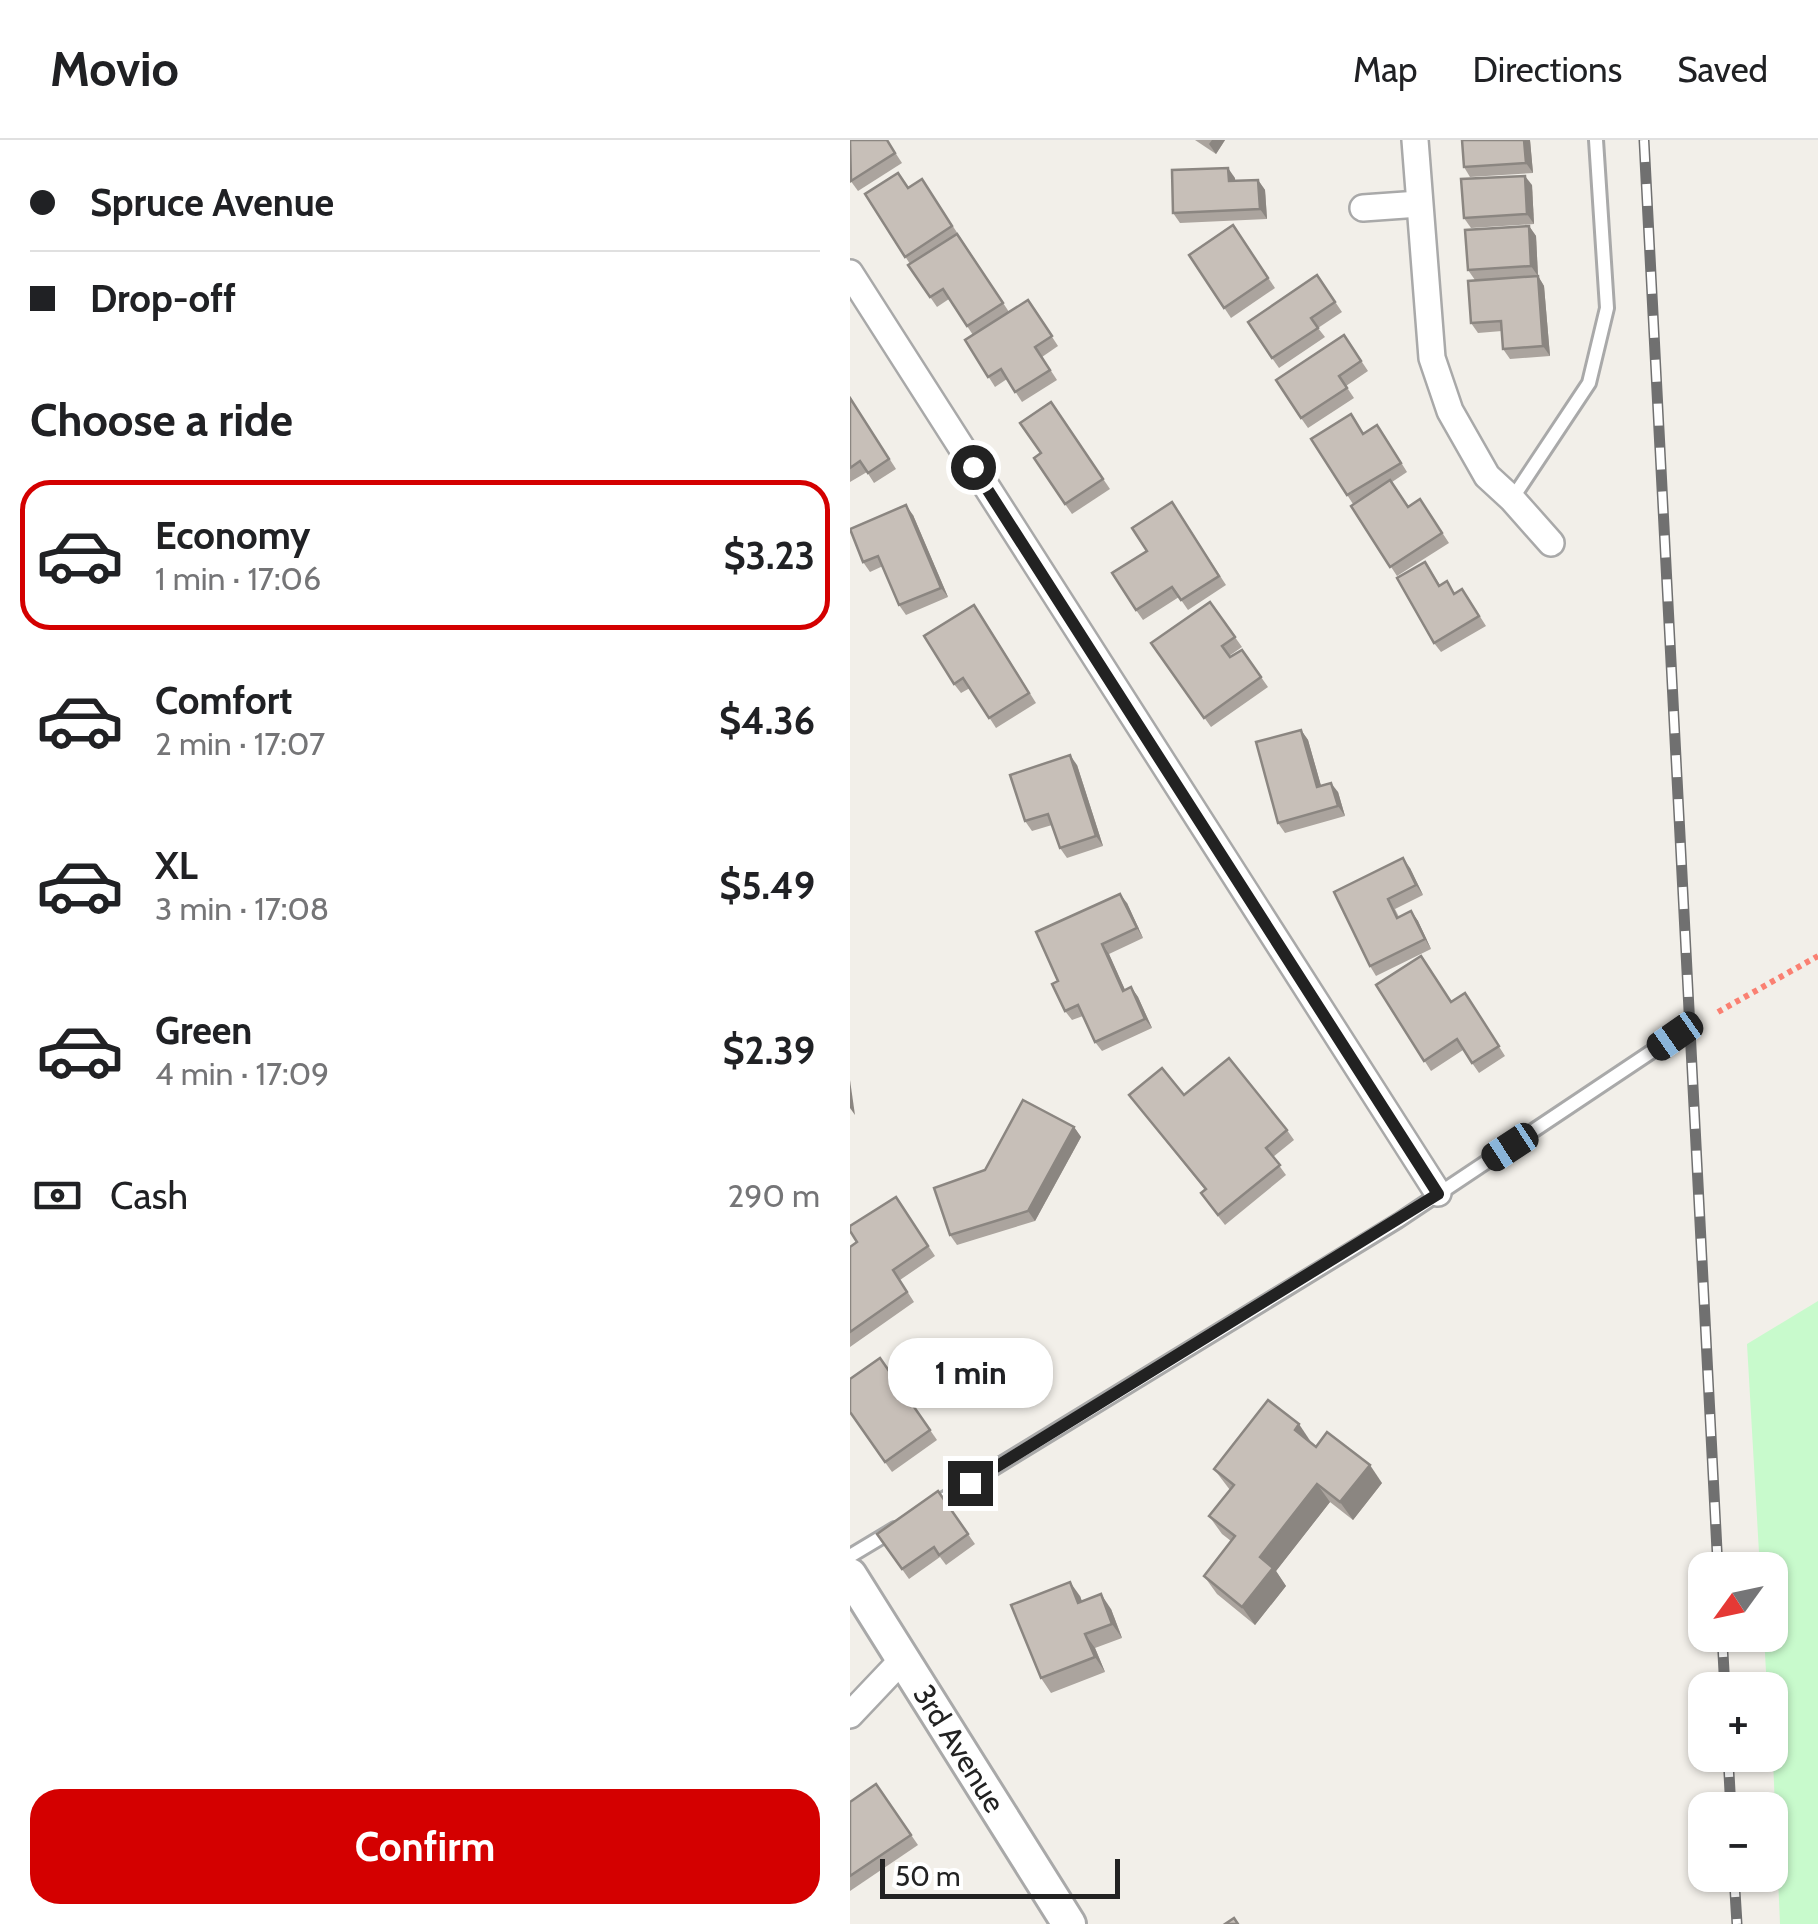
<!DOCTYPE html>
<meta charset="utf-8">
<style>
body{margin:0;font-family:Cabin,sans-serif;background:#f2f2f2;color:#202124;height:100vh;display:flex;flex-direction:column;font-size:38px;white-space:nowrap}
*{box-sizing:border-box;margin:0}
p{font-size:32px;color:#757577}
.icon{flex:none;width:55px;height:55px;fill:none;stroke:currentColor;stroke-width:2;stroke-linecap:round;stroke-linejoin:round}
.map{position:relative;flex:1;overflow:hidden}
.details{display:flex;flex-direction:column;background:#fff;width:850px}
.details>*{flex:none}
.banner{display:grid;align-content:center;height:220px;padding:0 30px;background:#fff}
.needle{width:65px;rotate:237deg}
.tools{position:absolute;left:838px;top:1412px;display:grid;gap:20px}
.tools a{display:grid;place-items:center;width:100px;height:100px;border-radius:20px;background:#fff;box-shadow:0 2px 8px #0004;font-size:50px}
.scale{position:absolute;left:30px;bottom:25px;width:240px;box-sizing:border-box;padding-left:10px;border:5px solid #222;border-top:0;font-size:28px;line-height:35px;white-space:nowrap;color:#222;-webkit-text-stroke:8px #fff;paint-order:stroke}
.end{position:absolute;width:45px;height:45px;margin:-22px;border:12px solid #222;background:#fff;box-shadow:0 0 0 5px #fff}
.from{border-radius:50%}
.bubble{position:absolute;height:70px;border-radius:30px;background:#fff;box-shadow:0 2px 8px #0004;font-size:32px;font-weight:700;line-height:70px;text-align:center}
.car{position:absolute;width:30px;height:60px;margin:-30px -15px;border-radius:12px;box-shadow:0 0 8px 2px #0007;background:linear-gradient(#222 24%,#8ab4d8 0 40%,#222 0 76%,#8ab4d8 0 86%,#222 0)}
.banner b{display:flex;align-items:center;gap:35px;height:95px;font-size:38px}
.banner b+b{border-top:2px solid #e0e0e0}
.banner i{width:25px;height:25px;background:#202124}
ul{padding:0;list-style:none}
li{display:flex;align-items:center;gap:30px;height:150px;margin:0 20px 15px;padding:0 10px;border:5px solid transparent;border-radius:30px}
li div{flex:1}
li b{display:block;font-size:38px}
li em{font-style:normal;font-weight:700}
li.active{border-color:#d40000}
li>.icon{width:90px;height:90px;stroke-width:1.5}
h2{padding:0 30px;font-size:45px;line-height:120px}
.pay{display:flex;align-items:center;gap:25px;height:110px;padding:0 30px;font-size:38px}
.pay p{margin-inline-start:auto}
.button{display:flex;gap:20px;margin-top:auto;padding:20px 30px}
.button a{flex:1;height:115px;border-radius:30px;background:#d40000;color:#fff;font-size:40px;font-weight:700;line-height:115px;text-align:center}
header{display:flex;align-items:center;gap:60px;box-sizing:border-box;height:140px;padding:0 50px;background:#fff;border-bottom:2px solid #e0e0e0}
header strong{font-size:48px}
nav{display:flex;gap:55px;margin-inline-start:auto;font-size:35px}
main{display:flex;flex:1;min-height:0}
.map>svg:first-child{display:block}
.park{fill:#c8facc}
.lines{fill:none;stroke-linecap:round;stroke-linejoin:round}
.service-casing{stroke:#a9a9a9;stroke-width:18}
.minor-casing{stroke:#a9a9a9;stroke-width:30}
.tertiary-casing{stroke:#a9a9a9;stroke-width:38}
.path{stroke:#fa8072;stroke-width:6;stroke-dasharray:5 5;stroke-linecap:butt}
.service{stroke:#fff;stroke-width:12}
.minor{stroke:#fff;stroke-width:25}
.tertiary{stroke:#fff;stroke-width:32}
.rail-casing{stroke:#707070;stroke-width:11}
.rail{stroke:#fff;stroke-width:8;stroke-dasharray:22;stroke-linecap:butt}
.wall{fill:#aba49e}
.shaded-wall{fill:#8b8681}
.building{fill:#c7bfb8;stroke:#8b8681;stroke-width:2.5}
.route{stroke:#222;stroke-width:12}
.labels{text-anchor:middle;stroke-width:10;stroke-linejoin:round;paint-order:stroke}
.street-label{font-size:30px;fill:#222;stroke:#fff}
</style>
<header>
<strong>Movio</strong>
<nav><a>Map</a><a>Directions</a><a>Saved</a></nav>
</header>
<main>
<section class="details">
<div class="banner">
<b><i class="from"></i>Spruce Avenue</b>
<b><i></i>Drop-off</b>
</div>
<h2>Choose a ride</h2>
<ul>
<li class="active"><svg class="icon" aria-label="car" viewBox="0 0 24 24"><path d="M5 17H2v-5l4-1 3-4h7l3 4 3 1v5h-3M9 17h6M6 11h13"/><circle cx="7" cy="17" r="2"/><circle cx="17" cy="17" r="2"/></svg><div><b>Economy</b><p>1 min · 17:06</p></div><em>$3.23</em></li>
<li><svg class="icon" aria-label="car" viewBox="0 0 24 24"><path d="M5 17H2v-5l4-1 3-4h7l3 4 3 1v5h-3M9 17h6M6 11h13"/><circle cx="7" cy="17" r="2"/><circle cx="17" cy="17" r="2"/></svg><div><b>Comfort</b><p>2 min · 17:07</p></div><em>$4.36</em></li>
<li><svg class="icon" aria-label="car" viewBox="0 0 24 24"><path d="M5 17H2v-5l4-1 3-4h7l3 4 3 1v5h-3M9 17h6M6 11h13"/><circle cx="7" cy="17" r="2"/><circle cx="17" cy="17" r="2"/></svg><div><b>XL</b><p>3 min · 17:08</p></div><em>$5.49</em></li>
<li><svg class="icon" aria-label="car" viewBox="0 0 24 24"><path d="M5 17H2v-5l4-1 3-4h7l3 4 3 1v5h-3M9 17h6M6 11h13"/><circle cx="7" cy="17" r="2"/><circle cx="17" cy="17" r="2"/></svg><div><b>Green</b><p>4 min · 17:09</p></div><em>$2.39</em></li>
</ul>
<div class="pay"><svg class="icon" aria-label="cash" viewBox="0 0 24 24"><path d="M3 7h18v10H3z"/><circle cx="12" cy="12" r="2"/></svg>Cash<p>290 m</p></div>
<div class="button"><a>Confirm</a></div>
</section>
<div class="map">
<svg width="968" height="1784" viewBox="0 0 968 1784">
<rect width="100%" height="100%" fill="#f2efe9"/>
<path class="park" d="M968 1161V1784H930L920 1550H917L914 1495H920V1430H910L897 1204Z"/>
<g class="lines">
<g class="service-casing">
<g id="service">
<path d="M662 359 739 243 757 168 746 0"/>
<path d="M79 1368 548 1081 825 896"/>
<path d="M0 1416 45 1389"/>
</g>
</g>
<g class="minor-casing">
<g id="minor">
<path d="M565 0 582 218 600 271 637 336 662 359 701 403"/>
<path d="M513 68 569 64"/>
<path d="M0 133 588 1053"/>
<path d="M0 1575 53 1519"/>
</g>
</g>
<g class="tertiary-casing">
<g id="tertiary">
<path id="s1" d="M0 1435 219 1784"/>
</g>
</g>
<path class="path" d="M868 872 968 816"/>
<use href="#service" class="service"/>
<use href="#minor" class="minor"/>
<use href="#tertiary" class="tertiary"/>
<g class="rail-casing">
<g id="rail">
<path d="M794 0 868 1430"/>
<path d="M872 1495 875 1550"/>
<path d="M878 1615 881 1670"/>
<path d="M884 1735 887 1784"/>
</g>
</g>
<use href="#rail" class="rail"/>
</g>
<g class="wall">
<path d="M37 0 52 23 8 51 0 40Z"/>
<path d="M345 0H375L366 14Z"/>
<path d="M680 0 683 33 620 37 614 27Z"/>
<path d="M378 28 385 41 408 40 415 50 417 79 330 83 323 73Z"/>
<path d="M72 39 159 172 178 160 208 206 192 217 207 240 172 262 157 239 145 247 115 200 123 195 99 159 87 167 58 125 60 124 15 54 58 48Z"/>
<path d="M682 45 684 84 621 88 614 78Z"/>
<path d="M383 85 425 148 381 178 339 115Z"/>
<path d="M679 86 686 96 688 136 694 146 700 216 660 219 653 209 652 191 628 193 621 183 625 140 618 130Z"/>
<path d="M467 135 492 172 468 188 475 197 429 228 422 218Z"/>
<path d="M494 195 518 231 496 246 504 258 458 288 451 278Z"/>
<path d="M0 257 46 329 24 343 17 332 0 342Z"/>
<path d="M201 262 260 349 222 374 215 364 191 313Z"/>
<path d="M513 294 534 295 557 332 542 342 558 367 570 359 599 403 547 436 501 366 503 364 461 299Z"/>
<path d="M322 362 376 445 338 470 329 457 293 480 286 470Z"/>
<path d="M63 375 98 457 56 475 49 465 33 426 20 432 13 422Z"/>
<path d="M575 422 590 445 619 459 636 486 591 512 584 503Z"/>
<path d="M360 462 392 507 379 516 380 517 392 510 418 547 361 587 301 503Z"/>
<path d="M131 475 186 563 146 588 120 548 111 553 104 544Z"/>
<path d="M451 590 458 600 471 646 488 652 495 676 435 693 428 683Z"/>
<path d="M227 625 253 706 217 718 210 708 202 685 182 691 175 681Z"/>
<path d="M560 728 573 755 545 769 549 777 561 771 568 781 581 809 526 836 520 826 484 752Z"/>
<path d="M277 763 293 798 259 814 275 850 281 847 288 857 302 888 252 911 245 902 233 876 222 880 215 871 208 841Z"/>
<path d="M526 845 601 862 615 853 655 916 629 933 613 910 581 931Z"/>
<path d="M279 955H334L437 990 444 1000 423 1017 436 1035 375 1085 358 1063 355 1050Z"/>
<path d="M224 987 231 997 185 1081 107 1105 100 1095 135 1030Z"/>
<path d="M46 1057 85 1116 50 1140 64 1162 0 1207V1107L7 1102Z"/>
<path d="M30 1218 87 1300 42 1332 0 1273Z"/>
<path d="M461 1302 466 1307 532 1343 503 1380 480 1362 426 1431 436 1446 405 1485 367 1454 354 1436 381 1401 372 1394 359 1376 380 1350 364 1329Z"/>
<path d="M88 1351 125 1404 96 1425 90 1417 59 1439 27 1394Z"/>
<path d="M230 1456 232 1462 261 1469 272 1498 245 1508 255 1532 201 1553 191 1538Z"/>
<path d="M26 1644 68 1705 0 1751V1662Z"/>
</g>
<g class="shaded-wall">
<path d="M362 0H375L366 14 359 4Z"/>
<path d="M674 0H680L683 33 676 23Z"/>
<path d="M378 28 385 38 386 51 379 41Z"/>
<path d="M675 36 682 45 684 84 677 74Z"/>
<path d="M408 40 415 50 417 79 410 69Z"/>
<path d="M679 86 686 96 688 136 681 126Z"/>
<path d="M688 136 694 146 700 216 693 206Z"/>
<path d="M56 365 63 375 98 457 91 448Z"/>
<path d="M451 590 458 600 474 656 467 647Z"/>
<path d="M220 615 227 625 253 706 246 696Z"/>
<path d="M481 643 488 652 495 676 488 666Z"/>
<path d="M553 718 560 728 573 755 566 745Z"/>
<path d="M270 754 277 763 293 798 287 788Z"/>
<path d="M561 771 568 781 581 809 575 799Z"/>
<path d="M252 804 259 814 280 861 273 851Z"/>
<path d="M281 847 288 857 302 888 295 879Z"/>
<path d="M0 940 5 975 0 968Z"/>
<path d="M224 987 231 997 185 1081 178 1071Z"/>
<path d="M449 1284 461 1302 445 1290Z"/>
<path d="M520 1325 532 1343 503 1380 490 1362Z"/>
<path d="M467 1344 480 1362 426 1431 436 1446 405 1485 392 1467 410 1417Z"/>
<path d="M220 1442 230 1456 238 1477 228 1463Z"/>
<path d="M251 1454 261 1469 272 1498 262 1484Z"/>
<path d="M235 1494 245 1508 255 1532 245 1517Z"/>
</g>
<g class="building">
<path d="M0 0H37L45 13 1 41Z"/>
<path d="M612 0H674L676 23 614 27Z"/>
<path d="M378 28 379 41 408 40 410 69 323 73 322 30Z"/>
<path d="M48 33 58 48 72 39 102 86 55 117 15 54Z"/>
<path d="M675 36 677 74 614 78 611 39Z"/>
<path d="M383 85 418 138 374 168 339 115Z"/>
<path d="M679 86 681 126 618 130 615 90Z"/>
<path d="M107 94 153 163 117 186 93 149 80 157 58 125Z"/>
<path d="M467 135 485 162 461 178 468 188 422 218 398 182Z"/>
<path d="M688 136 693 206 653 209 651 181 621 183 618 141Z"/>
<path d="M178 160 202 196 185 207 200 230 165 252 151 229 138 237 115 200Z"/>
<path d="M494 195 511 221 489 236 497 248 451 278 426 240Z"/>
<path d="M0 258 39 319 18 333 10 321 0 328Z"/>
<path d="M201 262 253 339 215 364 184 318 191 313 170 283Z"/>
<path d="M501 274 513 294 527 285 551 323 497 355 461 299Z"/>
<path d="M540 340 558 367 570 359 592 393 540 427 501 366Z"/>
<path d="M322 362 369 436 331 460 322 447 286 470 262 433 297 411 282 388Z"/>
<path d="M56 365 91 448 49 465 28 416 13 422 0 389Z"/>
<path d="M575 422 589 446 597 441 604 454 612 449 629 476 584 503 547 438Z"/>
<path d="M360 462 385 497 372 506 380 517 392 510 411 537 354 578 301 503Z"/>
<path d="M124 465 179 553 139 578 113 538 104 544 74 496Z"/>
<path d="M451 590 467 647 481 643 488 666 428 683 406 602Z"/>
<path d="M220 615 246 696 210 708 198 674 175 681 160 635Z"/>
<path d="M553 718 566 745 538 759 547 778 561 771 575 799 520 826 484 752Z"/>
<path d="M270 754 287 788 252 804 273 851 281 847 295 879 245 902 228 865 215 871 202 844 208 841 186 792Z"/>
<path d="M571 816 601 862 615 853 649 906 622 923 607 899 574 921 526 845Z"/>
<path d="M379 918 437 990 416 1008 430 1025 368 1075 351 1053 356 1049 279 955 312 928 334 955Z"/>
<path d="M173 960 224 987 178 1071 100 1095 84 1048 135 1030Z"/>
<path d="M46 1057 78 1106 43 1130 57 1152 0 1192V1107L7 1102 0 1091V1086Z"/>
<path d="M30 1218 80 1290 35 1322 0 1272V1239Z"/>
<path d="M418 1260 449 1284 445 1290 466 1307 477 1292 520 1325 490 1362 467 1344 410 1417 423 1428 392 1467 354 1436 385 1396 359 1376 384 1345 364 1329Z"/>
<path d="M88 1351 118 1394 89 1415 84 1407 52 1429 27 1394Z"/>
<path d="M220 1442 228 1463 251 1454 262 1484 235 1494 245 1517 191 1538 161 1465Z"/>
<path d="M26 1644 61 1695 0 1736V1662Z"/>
<path d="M384 1778 388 1784H375Z"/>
</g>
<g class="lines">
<path class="route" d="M120 1343 588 1054 123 327"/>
</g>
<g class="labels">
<g class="street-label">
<text dy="10" stroke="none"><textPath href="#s1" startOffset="205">3rd Avenue</textPath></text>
</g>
</g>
</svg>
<div class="tools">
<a><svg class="needle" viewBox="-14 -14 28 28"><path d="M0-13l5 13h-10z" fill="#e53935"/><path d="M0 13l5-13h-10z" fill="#757577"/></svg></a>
<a>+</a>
<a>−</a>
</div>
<div class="scale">50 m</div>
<i class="end from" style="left:123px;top:327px"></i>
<i class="end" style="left:120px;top:1343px"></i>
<div class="bubble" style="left:38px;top:1198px;width:165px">1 min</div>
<i class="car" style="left:825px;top:896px;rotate:235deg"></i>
<i class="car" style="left:660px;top:1007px;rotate:237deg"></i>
</div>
</main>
